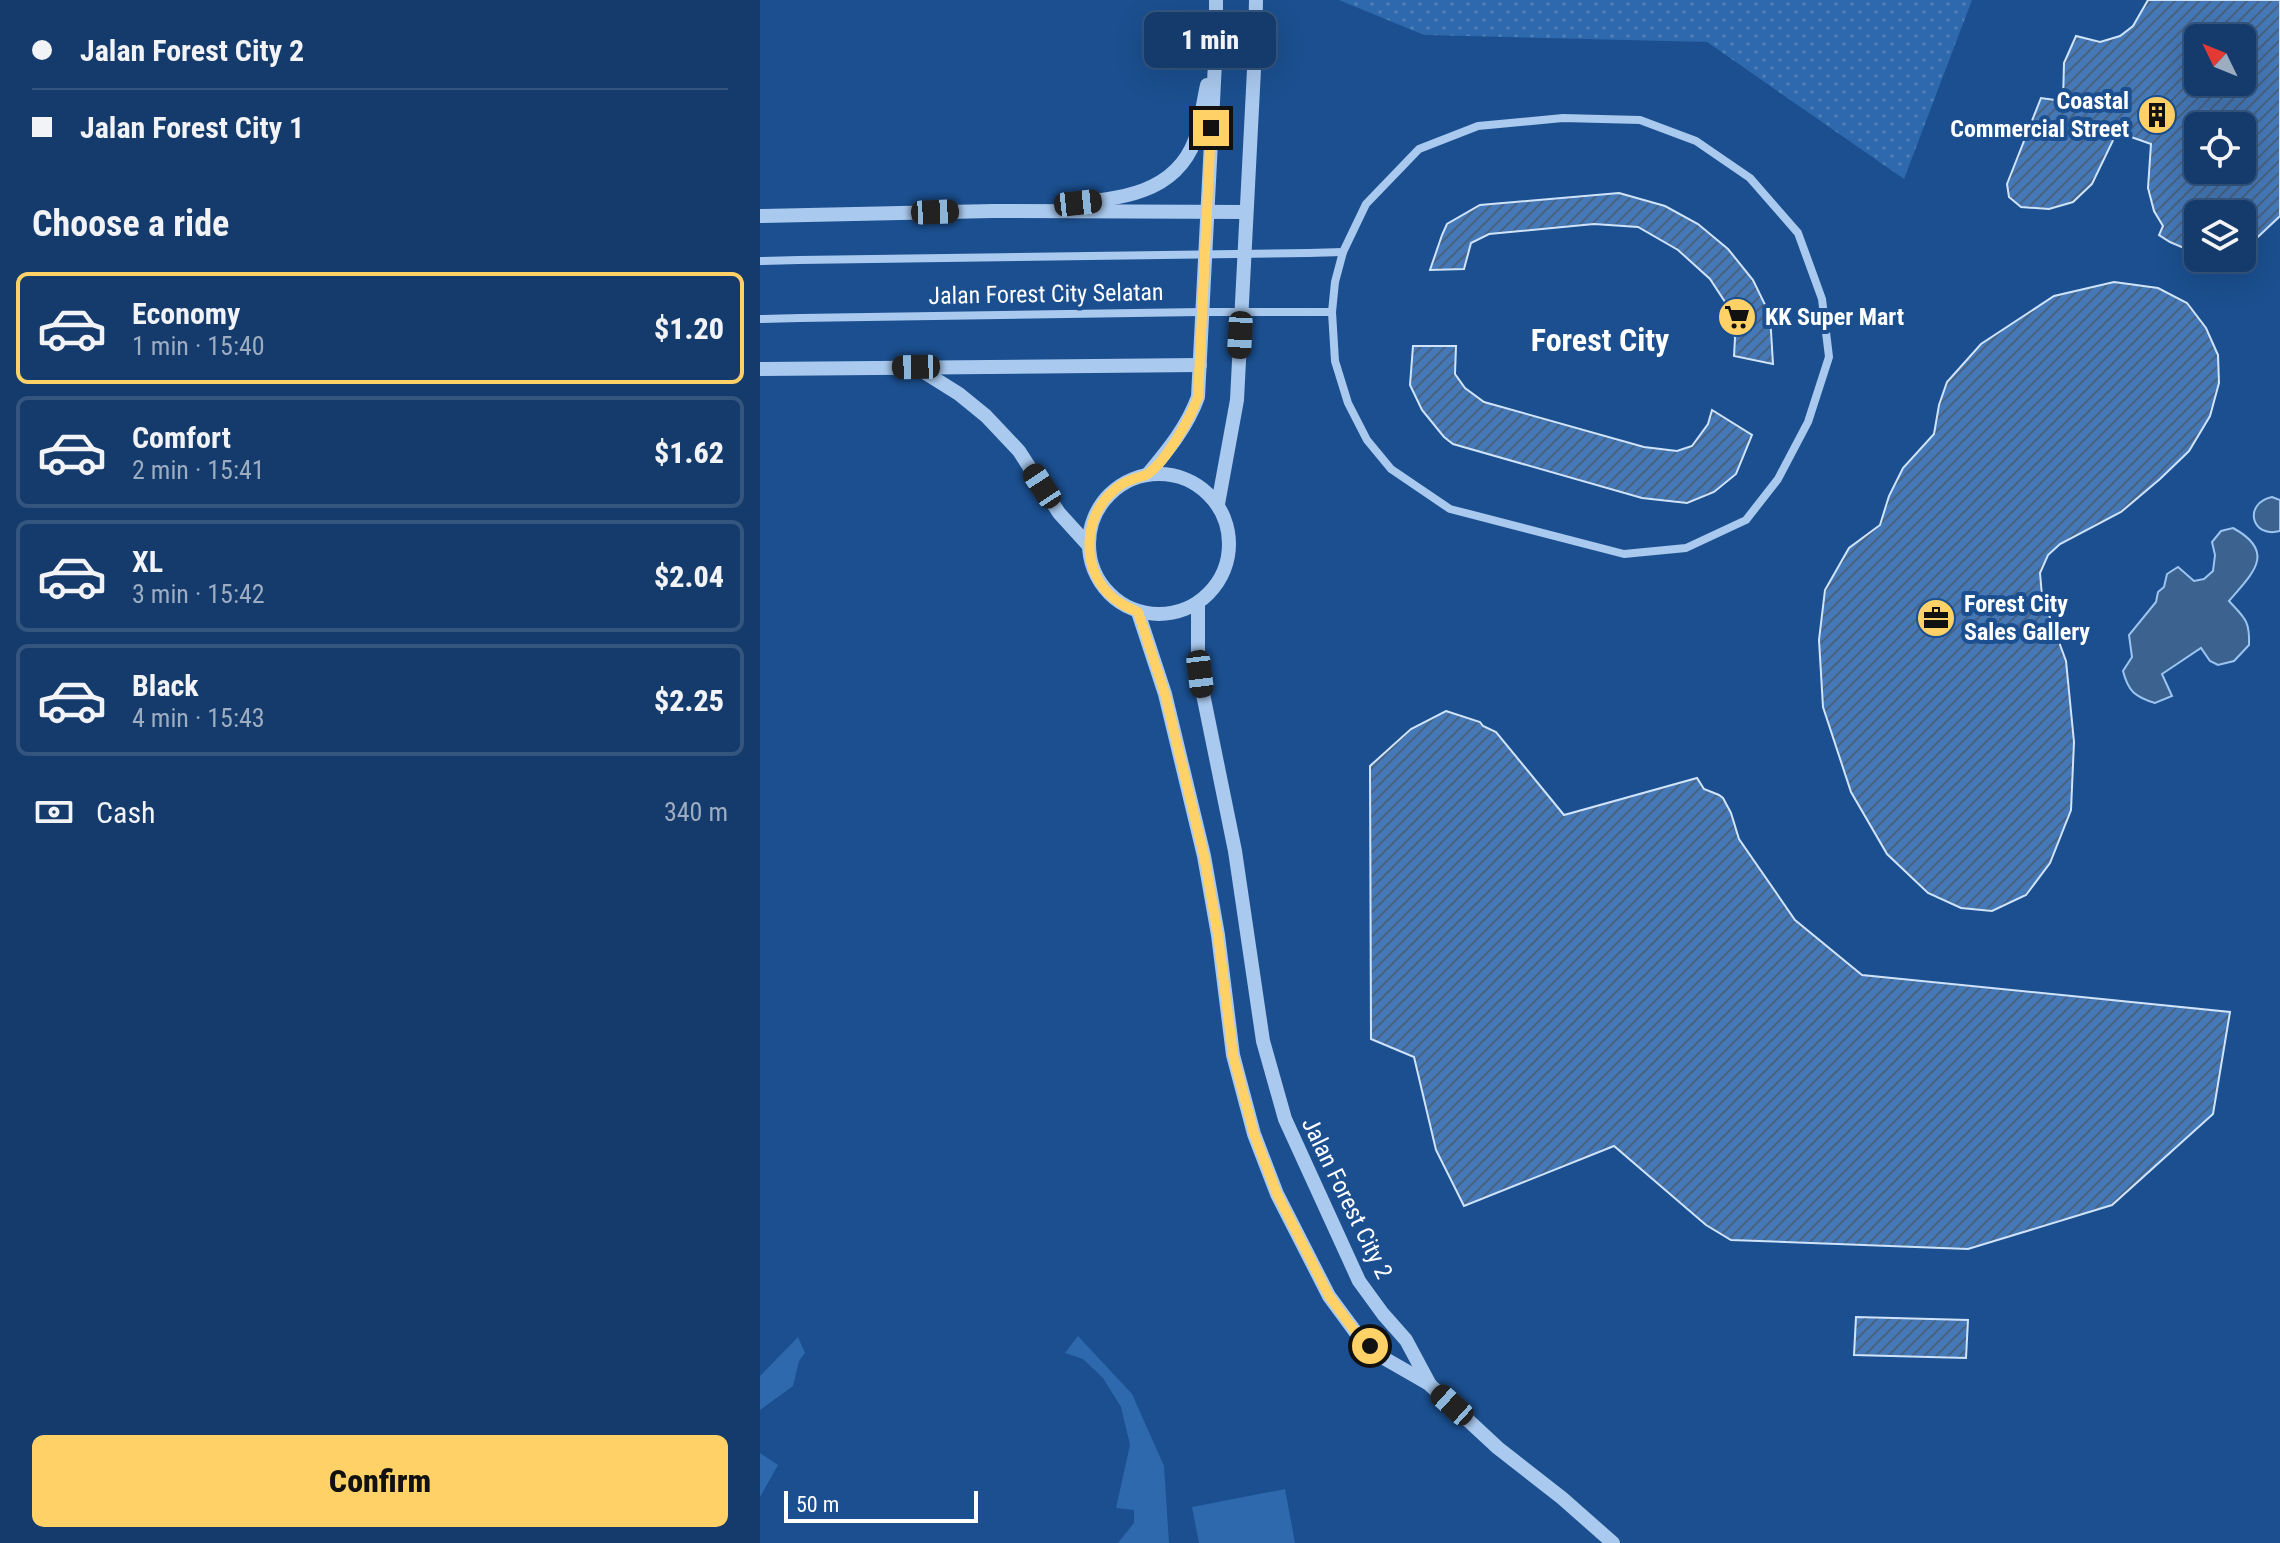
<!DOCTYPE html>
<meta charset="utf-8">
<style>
body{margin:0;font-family:"Roboto Condensed",sans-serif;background:#214673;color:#f1f3f6;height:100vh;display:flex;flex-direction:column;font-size:30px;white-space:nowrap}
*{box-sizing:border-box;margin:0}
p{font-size:26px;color:#9dadc1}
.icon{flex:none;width:44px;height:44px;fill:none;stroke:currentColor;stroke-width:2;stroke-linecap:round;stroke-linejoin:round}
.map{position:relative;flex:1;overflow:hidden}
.drawer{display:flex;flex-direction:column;background:#143b6b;width:760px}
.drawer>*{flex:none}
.top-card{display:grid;align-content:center;height:176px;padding:0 32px;background:#143b6b}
.needle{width:52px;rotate:313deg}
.fabs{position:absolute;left:1424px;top:24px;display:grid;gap:16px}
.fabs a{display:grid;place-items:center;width:72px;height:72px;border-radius:12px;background:#143b6b;box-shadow:0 8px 32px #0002,0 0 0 2px #33557e;font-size:40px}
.scale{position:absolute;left:24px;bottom:20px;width:194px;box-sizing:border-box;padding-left:8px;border:4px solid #fff;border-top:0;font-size:22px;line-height:28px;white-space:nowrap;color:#fff;-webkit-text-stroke:6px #1b4f8f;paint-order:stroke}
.end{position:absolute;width:36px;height:36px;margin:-18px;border:10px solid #ffd166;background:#111;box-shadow:0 0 0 4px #111}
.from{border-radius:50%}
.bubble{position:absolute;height:56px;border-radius:12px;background:#143b6b;box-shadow:0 8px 32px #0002,0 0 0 2px #33557e;font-size:26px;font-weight:800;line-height:56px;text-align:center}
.car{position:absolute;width:24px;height:48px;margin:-24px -12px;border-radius:10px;box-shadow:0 0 6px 2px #0007;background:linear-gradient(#222 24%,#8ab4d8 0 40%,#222 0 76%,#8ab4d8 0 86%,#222 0)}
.top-card b{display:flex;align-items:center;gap:28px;height:76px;font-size:30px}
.top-card b+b{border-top:2px solid #33557e}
.top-card i{width:20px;height:20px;background:#f1f3f6}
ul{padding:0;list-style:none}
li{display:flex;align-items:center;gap:24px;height:112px;margin:0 16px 12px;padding:0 16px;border:4px solid #33557e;border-radius:12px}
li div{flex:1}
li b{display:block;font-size:30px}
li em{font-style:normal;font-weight:800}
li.active{border-color:#ffd166}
li>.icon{width:72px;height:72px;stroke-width:1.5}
h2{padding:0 32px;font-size:36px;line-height:96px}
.pay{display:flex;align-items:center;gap:20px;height:88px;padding:0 32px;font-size:30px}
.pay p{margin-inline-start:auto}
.primary-button{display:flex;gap:16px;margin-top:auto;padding:16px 32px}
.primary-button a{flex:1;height:92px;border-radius:12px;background:#ffd166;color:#111;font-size:32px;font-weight:800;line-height:92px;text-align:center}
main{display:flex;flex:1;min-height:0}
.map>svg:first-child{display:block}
.grass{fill:#2e69ad}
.park{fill:url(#park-dots)}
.water{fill:#3c6290;stroke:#9cc4f0;stroke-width:2}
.building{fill:url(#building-hatch);stroke:#cfe3fa;stroke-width:2;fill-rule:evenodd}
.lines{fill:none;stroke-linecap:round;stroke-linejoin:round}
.minor{stroke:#a9c9ee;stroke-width:8}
.tertiary{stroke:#a9c9ee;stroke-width:14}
.minor-bridge{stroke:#a9c9ee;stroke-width:8}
.route{stroke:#ffd166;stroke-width:10}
.labels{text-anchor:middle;stroke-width:8;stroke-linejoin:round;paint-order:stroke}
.poi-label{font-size:24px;font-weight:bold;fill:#fff;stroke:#1b4f8f;text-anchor:start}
.street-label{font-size:24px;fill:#fff;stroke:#1b4f8f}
.district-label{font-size:32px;font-weight:bold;fill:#fff;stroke:#1b4f8f}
</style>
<main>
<section class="drawer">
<div class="top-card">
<b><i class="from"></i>Jalan Forest City 2</b>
<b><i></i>Jalan Forest City 1</b>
</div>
<h2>Choose a ride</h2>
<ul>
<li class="active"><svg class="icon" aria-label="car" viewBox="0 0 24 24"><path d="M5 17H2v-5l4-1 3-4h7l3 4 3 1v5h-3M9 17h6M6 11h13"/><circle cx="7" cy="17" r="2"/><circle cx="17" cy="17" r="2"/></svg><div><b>Economy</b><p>1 min · 15:40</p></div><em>$1.20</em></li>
<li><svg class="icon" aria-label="car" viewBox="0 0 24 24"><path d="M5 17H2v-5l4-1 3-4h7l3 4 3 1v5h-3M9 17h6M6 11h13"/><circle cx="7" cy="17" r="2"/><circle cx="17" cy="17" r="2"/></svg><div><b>Comfort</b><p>2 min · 15:41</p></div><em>$1.62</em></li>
<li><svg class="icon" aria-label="car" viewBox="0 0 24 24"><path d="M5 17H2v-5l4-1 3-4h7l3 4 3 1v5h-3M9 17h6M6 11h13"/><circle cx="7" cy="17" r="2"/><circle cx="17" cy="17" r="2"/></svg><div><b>XL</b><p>3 min · 15:42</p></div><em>$2.04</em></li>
<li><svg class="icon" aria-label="car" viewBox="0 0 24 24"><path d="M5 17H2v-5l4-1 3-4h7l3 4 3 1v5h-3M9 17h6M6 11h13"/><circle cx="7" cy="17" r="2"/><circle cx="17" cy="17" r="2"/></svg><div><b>Black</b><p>4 min · 15:43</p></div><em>$2.25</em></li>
</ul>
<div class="pay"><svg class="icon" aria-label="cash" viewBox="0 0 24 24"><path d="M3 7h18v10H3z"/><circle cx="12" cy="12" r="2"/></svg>Cash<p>340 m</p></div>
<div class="primary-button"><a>Confirm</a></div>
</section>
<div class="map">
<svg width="1520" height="1543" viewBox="0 0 1520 1543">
<defs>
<pattern id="park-dots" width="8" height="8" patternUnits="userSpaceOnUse" patternTransform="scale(2)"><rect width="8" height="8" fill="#2e69ad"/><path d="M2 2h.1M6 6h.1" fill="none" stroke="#4d80b9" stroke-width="1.8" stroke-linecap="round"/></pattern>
<pattern id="building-hatch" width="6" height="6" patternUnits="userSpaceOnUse" patternTransform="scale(2)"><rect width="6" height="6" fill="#4478b7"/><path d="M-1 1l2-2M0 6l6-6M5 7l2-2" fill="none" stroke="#486282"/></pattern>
</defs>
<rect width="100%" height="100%" fill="#1b4f8f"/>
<g class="grass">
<path d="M318 1336 372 1394 404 1466 409 1543H358L374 1523V1510L356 1508 370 1445 361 1407 343 1378 323 1359 305 1353Z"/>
<path d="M38 1337 45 1353 39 1361 33 1386 0 1410V1376Z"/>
<path d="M0 1453 18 1465 0 1497Z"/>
<path d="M525 1489 535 1543H439L432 1507Z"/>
</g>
<path class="park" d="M579 0H1212L1144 179 947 42 664 35Z"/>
<g class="water">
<path d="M1512 497 1520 500V531C1491 539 1483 503 1512 497Z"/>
<path d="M1473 528C1517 552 1493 573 1469 601 1485 618 1490 621 1489 645L1474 661 1458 665 1450 661 1441 648 1402 674 1412 696 1395 703C1375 697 1368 691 1363 671L1372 657 1369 635 1396 602 1398 592 1404 587 1407 574 1418 567 1434 581 1444 579 1453 571 1455 555 1452 542 1461 531Z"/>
</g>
<g class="building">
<path d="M1388 0H1520V216L1482 252V214H1438V254L1410 242 1399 235 1403 226 1394 211 1388 188 1391 144 1357 132 1332 184 1313 202 1289 209 1261 207 1249 197 1247 184 1281 98 1303 101 1304 63 1316 36 1340 42 1360 36 1373 26ZM1438 38H1482V82H1438ZM1438 126H1482V170H1438Z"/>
<path d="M859 193 905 206 938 224 968 249 993 280 1010 315 1013 364 974 356 975 338 967 305 950 279 918 250 878 227 834 224 729 234 711 243 704 269 670 270 682 235 687 224 720 205Z"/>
<path d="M1354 282 1398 288 1427 303 1446 328 1458 355 1459 383 1450 416 1429 451 1400 479 1361 512 1300 544 1288 555 1280 573 1282 596 1306 661 1314 742 1311 810 1290 863 1266 895 1232 911 1201 908 1168 893 1127 854 1091 792 1063 707 1059 640 1065 590 1089 548 1120 525 1129 496 1143 468 1174 434 1179 405 1187 382 1221 344 1294 296Z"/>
<path d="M653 346H696L695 374 705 388 724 402 884 447 917 451 932 446 948 424 952 410 992 435 976 474 954 492 927 503 882 498 693 444 684 437 662 410 650 385Z"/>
<path d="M686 711 720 722 723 726 736 732 804 815 937 778 944 789 959 795 963 798 971 813 979 839 1035 920 1102 975 1470 1012 1453 1114 1352 1205 1208 1249 971 1240 946 1225 854 1146 704 1206 676 1150 654 1057 611 1039 610 766 651 729Z"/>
<path d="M1096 1317 1208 1320 1206 1358 1094 1355Z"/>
</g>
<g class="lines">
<g class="minor">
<path d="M803 118 880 120 936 141 990 178 1038 233 1062 299 1069 357 1048 422 1018 479 986 520 926 548 864 554 690 509 631 469 607 440 588 403 575 361 572 312 575 282 583 252 606 204 659 149 718 126Z"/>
<path d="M548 253 583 252"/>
<path d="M0 261 39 260"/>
<path d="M544 312H572"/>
<path d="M0 319 40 318"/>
</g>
<g class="tertiary">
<path d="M309 203C359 199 415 194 435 140 441 123 443 102 447 85"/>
<path d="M0 216 233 211 486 212"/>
<path d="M156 367 199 394 226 416 259 451 299 513 329 546"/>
<path d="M0 369 440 365"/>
<circle cx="399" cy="544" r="70"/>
<path d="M388 474C408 450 427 427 438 397L456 43V0"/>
<path d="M458 504 477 400 495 50 496 0"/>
<path d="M438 603V654L443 694 475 851 503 1041 525 1119 599 1281 623 1314 646 1340 669 1383"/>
<path d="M378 612 405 694 444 856 458 935 473 1055 494 1134 517 1194 569 1296 597 1334 622 1357 669 1384 738 1448 802 1498 853 1543"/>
</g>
<g class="minor-bridge">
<path d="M39 260 548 253"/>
<path d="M40 318 441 312H544"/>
</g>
</g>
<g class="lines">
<path class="route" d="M451 128 438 397C430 419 407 459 389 473 384 477 377 477 371 480 364 482 356 488 351 493 324 519 322 564 347 592 356 602 367 607 378 612L405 694 444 856 458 935 473 1055 494 1134 517 1194 569 1296 597 1334 610 1346"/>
</g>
<defs>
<g id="building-disc" transform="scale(2)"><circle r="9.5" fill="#ffd166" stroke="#1b4f8f"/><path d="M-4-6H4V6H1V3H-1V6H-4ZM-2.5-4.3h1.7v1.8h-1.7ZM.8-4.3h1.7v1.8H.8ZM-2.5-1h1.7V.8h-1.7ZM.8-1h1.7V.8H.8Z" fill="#111"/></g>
<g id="supermarket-disc" transform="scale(2)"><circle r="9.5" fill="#ffd166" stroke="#1b4f8f"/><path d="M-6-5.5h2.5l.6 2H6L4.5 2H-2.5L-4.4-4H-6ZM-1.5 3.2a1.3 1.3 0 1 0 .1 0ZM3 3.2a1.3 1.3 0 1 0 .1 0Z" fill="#111"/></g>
<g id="office-disc" transform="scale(2)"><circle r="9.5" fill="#ffd166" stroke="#1b4f8f"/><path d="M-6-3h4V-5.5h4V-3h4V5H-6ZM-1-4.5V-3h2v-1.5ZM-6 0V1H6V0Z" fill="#111"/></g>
</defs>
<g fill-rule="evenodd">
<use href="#building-disc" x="1397" y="115"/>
<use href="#supermarket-disc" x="977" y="317"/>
<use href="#office-disc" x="1176" y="618"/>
</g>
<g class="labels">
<g class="poi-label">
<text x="1369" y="109" text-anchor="end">Coastal<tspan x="1369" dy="28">Commercial Street</tspan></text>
<text x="1005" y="325">KK Super Mart</text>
<text x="1204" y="612">Forest City<tspan x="1204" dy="28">Sales Gallery</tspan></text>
</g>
<g class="street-label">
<text transform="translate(286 294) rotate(-1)" y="8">Jalan Forest City Selatan</text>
<text transform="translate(587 1198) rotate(64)" y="8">Jalan Forest City 2</text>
</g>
<g class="district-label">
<text x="840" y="351">Forest City</text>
</g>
</g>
</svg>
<div class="fabs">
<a><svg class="needle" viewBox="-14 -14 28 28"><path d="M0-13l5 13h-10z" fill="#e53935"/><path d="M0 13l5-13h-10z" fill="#9dadc1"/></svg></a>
<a><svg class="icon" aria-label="locate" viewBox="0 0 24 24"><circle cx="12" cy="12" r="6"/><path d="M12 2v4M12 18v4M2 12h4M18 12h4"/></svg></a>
<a><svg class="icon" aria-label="layers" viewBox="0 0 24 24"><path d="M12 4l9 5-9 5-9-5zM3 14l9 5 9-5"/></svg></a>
</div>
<div class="scale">50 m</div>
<i class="end from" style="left:610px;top:1346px"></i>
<i class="end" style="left:451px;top:128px"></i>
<div class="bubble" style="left:384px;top:12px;width:132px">1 min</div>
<i class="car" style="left:318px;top:203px;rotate:84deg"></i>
<i class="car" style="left:175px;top:212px;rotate:88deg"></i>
<i class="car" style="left:480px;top:335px;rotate:183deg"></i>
<i class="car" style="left:156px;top:367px;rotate:269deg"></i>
<i class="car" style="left:282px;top:486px;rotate:327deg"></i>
<i class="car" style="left:440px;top:674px;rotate:173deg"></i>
<i class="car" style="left:692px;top:1405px;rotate:312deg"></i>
</div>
</main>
